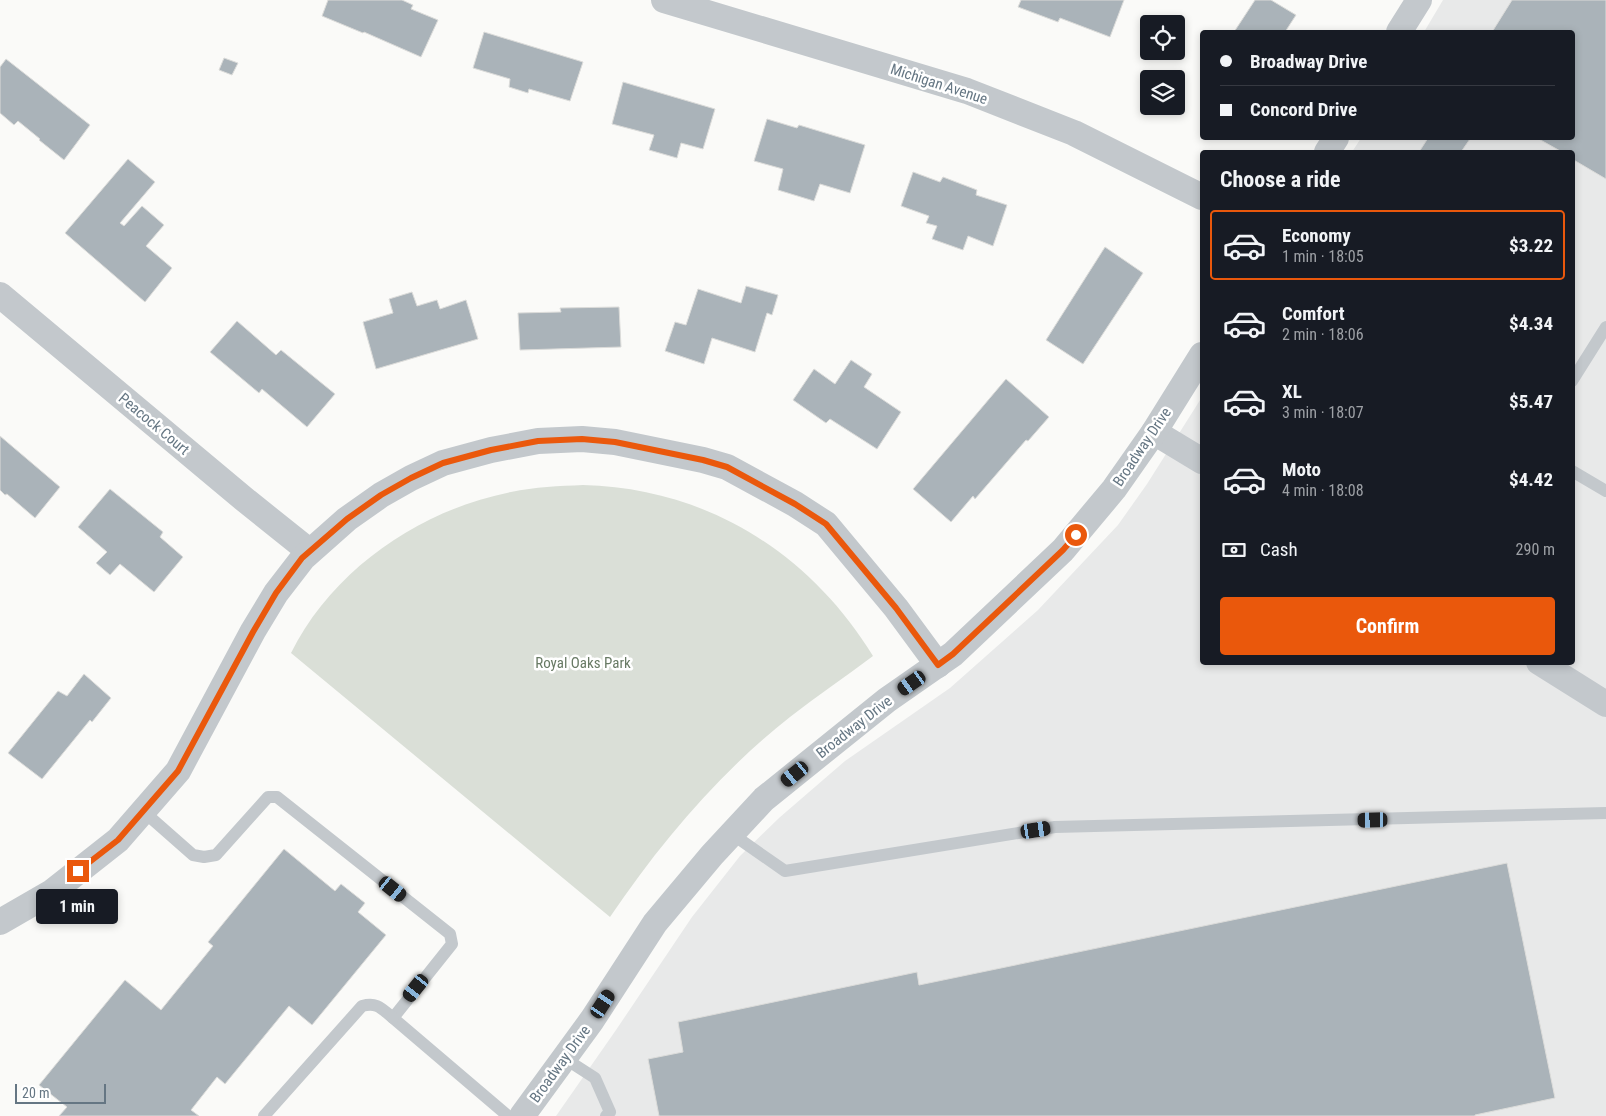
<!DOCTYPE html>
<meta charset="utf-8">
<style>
body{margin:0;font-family:"Roboto Condensed",sans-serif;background:#20242c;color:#f1f3f6;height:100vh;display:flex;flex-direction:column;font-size:19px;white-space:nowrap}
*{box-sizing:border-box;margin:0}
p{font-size:16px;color:#9ea1a6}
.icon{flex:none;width:28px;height:28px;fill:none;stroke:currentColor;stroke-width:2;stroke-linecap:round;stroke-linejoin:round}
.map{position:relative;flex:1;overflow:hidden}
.side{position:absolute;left:1200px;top:150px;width:375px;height:515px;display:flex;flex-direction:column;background:#171b24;border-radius:5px;box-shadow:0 2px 8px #0003}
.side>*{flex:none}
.banner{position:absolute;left:1200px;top:30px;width:375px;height:110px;border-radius:5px;box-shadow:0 2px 8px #0003;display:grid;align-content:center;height:110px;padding:0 20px;background:#171b24}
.tools{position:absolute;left:1140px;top:15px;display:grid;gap:10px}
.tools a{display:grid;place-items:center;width:45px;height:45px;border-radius:5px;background:#171b24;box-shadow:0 2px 8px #0003;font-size:25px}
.scale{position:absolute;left:15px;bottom:12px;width:91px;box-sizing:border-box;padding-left:5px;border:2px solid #657683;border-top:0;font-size:14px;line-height:18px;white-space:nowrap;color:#657683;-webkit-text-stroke:4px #fff;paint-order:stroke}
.end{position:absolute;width:22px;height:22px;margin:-11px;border:6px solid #ea580c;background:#fff;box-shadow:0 0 0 2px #fff}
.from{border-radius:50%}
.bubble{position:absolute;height:35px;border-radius:5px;background:#171b24;box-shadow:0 2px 8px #0003;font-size:16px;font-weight:700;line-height:35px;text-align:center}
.car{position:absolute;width:15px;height:30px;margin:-15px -8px;border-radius:6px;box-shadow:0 0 4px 1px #0007;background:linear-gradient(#222 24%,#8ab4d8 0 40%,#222 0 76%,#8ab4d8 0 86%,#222 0)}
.banner b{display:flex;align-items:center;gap:18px;height:48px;font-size:19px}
.banner b+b{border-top:1px solid #363941}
.banner i{width:12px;height:12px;background:#f1f3f6}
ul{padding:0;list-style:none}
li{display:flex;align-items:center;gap:15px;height:70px;margin:0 10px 8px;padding:0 10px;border:2px solid transparent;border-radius:5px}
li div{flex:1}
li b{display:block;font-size:19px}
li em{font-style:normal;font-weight:700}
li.on{border-color:#ea580c}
li>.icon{width:45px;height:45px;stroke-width:1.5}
h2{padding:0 20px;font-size:22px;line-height:60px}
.pay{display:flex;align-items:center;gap:12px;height:55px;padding:0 20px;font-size:19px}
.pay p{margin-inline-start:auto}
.action{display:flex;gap:10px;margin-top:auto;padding:10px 20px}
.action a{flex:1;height:58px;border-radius:5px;background:#ea580c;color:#fff;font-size:20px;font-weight:700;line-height:58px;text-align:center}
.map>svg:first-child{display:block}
.built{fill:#e8e9e9}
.green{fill:#dadfd7}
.building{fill:#aab3b9;stroke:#dcdcda}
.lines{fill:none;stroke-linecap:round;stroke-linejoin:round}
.lane{stroke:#c3c8cc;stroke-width:12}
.street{stroke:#c3c8cc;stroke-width:26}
.route{stroke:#ea580c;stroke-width:6}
.labels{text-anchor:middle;stroke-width:5;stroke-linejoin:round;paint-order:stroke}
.street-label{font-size:15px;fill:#657683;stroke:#fff}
.park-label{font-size:15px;fill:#687a64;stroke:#fff}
</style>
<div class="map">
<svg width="1606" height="1116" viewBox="0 0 1606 1116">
<rect width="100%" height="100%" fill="#fafaf8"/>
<path class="built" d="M1443 0H1606V1116H556L616 1030 692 917 740 856 779 818 845 761 950 688 1038 610 1118 525 1147 484 1202 397V662H1572V152H1352L1361 138H1572V32H1424Z"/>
<path class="green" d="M583 485C706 488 809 552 873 656 845 677 817 696 790 717 719 773 661 842 610 917L291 653C333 569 420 510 511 492 535 487 559 486 583 485Z"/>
<g class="building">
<path d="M328 0H402L413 5 411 9 438 20 421 57 364 32 363 33 322 16Z"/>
<path d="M1021 0H1124L1110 37 1060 18 1058 22 1018 7Z"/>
<path d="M1255 0H1271L1296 15 1285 32H1234Z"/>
<path d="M1512 0H1606V179L1572 159V152H1562L1537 138H1572V32H1492Z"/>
<path d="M484 32 583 62 570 101 529 89 528 93 509 87 510 79 473 68Z"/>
<path d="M224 58 238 63 232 75 219 70Z"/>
<path d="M6 59 90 125 64 160 39 140 40 139 18 121 14 125 0 113V67Z"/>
<path d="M623 82 715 109 703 149 681 143 677 158 649 150 654 135 612 124Z"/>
<path d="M767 119 797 128 799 125 865 145 850 193 820 184 814 201 778 190 783 169 754 161Z"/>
<path d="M1428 138H1466L1470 139 1461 152H1419Z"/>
<path d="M128 159 155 182 120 223 124 226 142 206 164 225 146 246 172 268 145 302 65 233Z"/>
<path d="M913 172 940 182 943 177 977 190 976 195 1007 205 993 246 968 236 963 250 932 239 937 226 926 223 929 216 901 206Z"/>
<path d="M1105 247 1143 273 1083 364 1046 340Z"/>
<path d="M746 286 778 295 772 315 767 313 755 352 712 338 704 364 665 351 675 322 686 325 698 289 741 303Z"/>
<path d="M412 292 417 306 437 300 440 309 466 300 478 339 376 369 363 322 393 313 389 299Z"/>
<path d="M619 307 621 347 520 350 518 313 561 312 560 308Z"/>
<path d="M237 321 276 355 281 350 335 394 307 427 262 389 259 393 210 352Z"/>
<path d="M851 360 872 374 864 387 901 412 877 449 830 419 826 423 793 400 814 369 835 384Z"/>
<path d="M1006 379 1049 417 1028 441 1026 440 975 499 973 496 951 522 913 489Z"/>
<path d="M0 436 60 487 35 518 7 494 5 495 0 490Z"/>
<path d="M110 489 163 532 160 537 183 557 154 592 120 564 110 575 96 563 107 552 78 527Z"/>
<path d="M84 674 111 698 92 722 90 720 42 779 8 753 58 691 67 696Z"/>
<path d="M284 849 335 891 341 884 365 903 358 912 386 935 312 1025 289 1006 225 1084 217 1077 191 1110 199 1116H59L67 1107 39 1085 125 980 161 1010 213 946 208 942Z"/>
<path d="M1507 863 1555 1098 1475 1115V1116H659L648 1059 683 1052 678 1022 917 972 919 985Z"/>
</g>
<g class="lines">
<g class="lane">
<path d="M1572 381 1606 327"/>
<path d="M1572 471 1606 491"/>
<path d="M143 811 193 855 204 857 216 855 268 797H277L450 934 452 944 393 1018 508 1116"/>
<path d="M732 834 785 871 1055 827 1606 813"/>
<path d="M564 1058 595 1078 610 1112 606 1116"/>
<path d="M264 1116 362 1006C377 1002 381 1008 393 1018"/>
</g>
<g class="street">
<path d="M664 0 967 91 1074 133 1202 197"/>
<path d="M1399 32 1419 0"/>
<path d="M1327 152 1336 138"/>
<path d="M0 295 244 499 309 551"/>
<path d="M1154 432 1202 461"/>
<path d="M1539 662 1606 704"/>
<path d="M0 922 52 892 118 840 178 771 253 631 276 593 303 558 347 519 381 495 411 478 443 463 491 450 538 441 582 439 615 442 703 460 727 467 795 504 826 524 896 608 938 665"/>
<path d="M522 1116 592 1020 655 923 712 855 764 799 887 700 953 654 1063 550 1114 489 1154 432 1202 355"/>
</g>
</g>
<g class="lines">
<path class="route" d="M78 871 118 840 178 771 253 632 276 593 302 558 347 519 381 495 411 478 443 463 491 450 538 441 582 439 615 442 703 460 727 467 795 504 826 524 896 608 938 665 953 654 1063 550 1076 535"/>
</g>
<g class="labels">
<g class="street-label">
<text transform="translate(939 84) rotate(18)" y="5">Michigan Avenue</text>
<text transform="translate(154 424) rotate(40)" y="5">Peacock Court</text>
<text transform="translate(1142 447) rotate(-56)" y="5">Broadway Drive</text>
<text transform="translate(854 727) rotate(-38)" y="5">Broadway Drive</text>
<text transform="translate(560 1064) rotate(-54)" y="5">Broadway Drive</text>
</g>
<g class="park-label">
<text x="583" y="668">Royal Oaks Park</text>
</g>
</g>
</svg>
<div class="tools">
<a><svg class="icon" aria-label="locate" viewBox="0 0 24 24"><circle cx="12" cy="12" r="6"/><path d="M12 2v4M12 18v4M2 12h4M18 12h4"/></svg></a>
<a><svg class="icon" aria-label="layers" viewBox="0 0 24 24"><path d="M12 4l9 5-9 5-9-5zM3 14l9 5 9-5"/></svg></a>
</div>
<div class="scale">20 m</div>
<i class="end from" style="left:1076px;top:535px"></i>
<i class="end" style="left:78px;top:871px"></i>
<div class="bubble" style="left:36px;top:889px;width:82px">1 min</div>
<i class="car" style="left:912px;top:683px;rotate:235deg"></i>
<i class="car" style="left:795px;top:774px;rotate:231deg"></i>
<i class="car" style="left:1373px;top:820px;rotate:269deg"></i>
<i class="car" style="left:1036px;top:830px;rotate:81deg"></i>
<i class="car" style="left:393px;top:889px;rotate:129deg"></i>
<i class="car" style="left:416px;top:988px;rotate:219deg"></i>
<i class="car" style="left:603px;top:1004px;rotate:33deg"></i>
<div class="banner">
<b><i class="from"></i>Broadway Drive</b>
<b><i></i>Concord Drive</b>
</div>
<section class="side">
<h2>Choose a ride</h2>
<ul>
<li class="on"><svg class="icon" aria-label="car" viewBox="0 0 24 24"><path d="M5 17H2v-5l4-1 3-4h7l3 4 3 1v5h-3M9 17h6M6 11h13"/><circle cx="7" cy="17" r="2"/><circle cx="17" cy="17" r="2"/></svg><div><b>Economy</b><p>1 min · 18:05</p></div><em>$3.22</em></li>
<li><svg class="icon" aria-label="car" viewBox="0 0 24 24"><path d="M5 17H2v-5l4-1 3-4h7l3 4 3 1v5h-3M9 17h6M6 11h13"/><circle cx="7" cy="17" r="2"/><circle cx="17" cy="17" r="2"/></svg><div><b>Comfort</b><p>2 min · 18:06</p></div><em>$4.34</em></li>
<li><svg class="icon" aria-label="car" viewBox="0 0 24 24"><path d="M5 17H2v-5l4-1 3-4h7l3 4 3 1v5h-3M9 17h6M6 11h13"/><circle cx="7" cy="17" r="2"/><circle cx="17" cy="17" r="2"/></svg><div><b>XL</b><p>3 min · 18:07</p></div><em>$5.47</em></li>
<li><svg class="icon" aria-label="car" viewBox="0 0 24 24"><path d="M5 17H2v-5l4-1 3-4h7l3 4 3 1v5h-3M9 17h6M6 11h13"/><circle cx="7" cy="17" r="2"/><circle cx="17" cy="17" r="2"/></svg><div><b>Moto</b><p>4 min · 18:08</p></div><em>$4.42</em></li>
</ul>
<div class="pay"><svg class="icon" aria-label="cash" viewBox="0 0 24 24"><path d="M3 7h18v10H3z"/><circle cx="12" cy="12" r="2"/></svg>Cash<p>290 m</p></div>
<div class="action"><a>Confirm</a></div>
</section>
</div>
